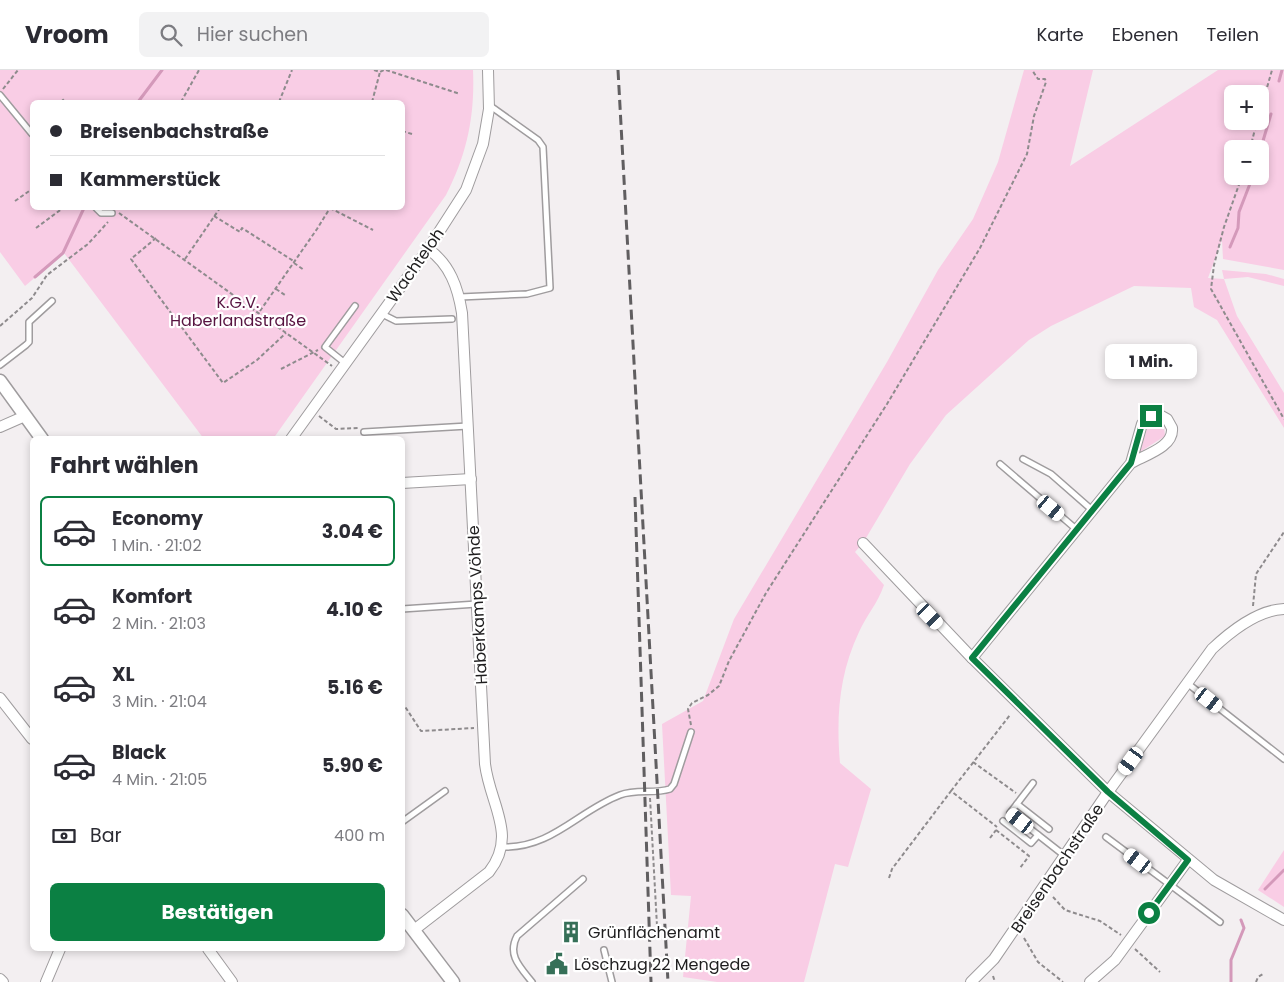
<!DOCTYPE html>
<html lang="de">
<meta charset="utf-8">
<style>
body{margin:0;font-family:Poppins,sans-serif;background:#f2f2f3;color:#2b2b33;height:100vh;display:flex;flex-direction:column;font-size:19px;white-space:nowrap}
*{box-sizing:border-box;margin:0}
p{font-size:16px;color:#7c7c81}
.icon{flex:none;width:28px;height:28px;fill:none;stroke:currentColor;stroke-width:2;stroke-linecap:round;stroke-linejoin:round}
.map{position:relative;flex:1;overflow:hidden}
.side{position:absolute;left:30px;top:366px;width:375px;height:515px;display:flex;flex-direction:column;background:#fff;border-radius:8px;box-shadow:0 2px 8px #0003}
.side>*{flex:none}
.banner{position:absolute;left:30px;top:30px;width:375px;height:110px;border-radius:8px;box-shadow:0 2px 8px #0003;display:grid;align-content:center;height:110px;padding:0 20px;background:#fff}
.fabs{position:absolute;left:1224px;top:15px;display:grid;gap:10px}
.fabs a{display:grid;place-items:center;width:45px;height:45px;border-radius:8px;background:#fff;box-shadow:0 2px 8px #0003;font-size:25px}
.end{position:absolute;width:22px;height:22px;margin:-11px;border:6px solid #0b8043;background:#fff;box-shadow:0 0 0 2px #fff}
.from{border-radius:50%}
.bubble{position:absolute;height:35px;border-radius:8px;background:#fff;box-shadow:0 2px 8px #0003;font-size:16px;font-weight:700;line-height:35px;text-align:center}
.car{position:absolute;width:15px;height:30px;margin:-15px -8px;border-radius:6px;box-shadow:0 0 4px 1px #0007;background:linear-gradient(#fff 24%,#345 0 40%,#fff 0 76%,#345 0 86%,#fff 0)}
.banner b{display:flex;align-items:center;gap:18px;height:48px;font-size:19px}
.banner b+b{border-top:1px solid #e1e1e2}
.banner i{width:12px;height:12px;background:#2b2b33}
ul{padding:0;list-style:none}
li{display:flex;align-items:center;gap:15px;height:70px;margin:0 10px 8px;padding:0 10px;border:2px solid transparent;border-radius:8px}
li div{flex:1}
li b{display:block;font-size:19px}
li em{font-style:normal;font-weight:700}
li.selected{border-color:#0b8043}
li>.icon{width:45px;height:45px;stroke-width:1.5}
h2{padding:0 20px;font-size:22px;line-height:60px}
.pay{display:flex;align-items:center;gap:12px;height:55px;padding:0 20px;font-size:19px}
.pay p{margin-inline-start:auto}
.button{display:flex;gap:10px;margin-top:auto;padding:10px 20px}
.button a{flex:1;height:58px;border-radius:8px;background:#0b8043;color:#fff;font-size:20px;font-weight:700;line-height:58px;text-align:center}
header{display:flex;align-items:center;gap:30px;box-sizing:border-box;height:70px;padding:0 25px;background:#fff;border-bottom:1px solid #e1e1e2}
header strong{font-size:24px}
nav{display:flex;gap:28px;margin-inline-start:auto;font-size:18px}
.search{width:350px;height:45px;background:#f2f2f3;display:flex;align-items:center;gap:12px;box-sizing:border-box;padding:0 18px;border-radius:8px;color:#7c7c81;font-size:19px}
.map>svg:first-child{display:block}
.green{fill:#f9cde5;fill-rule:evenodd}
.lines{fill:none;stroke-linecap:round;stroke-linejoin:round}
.stream{stroke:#d499ba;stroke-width:3}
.service-casing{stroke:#9f9c9e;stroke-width:8}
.minor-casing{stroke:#9f9c9e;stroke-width:12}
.tertiary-casing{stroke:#9f9c9e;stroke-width:15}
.path{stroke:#8e8b8d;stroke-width:2;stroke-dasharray:4 2.5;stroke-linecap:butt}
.service{stroke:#fff;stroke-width:5}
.minor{stroke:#fff;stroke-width:10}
.tertiary{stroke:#fff;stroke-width:12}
.rail{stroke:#605e60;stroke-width:3;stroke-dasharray:10 5;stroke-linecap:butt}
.route{stroke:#0b8043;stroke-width:6}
.labels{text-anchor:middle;stroke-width:4.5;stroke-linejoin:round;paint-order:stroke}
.street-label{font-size:16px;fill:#1f1e1f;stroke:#fff}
.park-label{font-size:16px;fill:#571340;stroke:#fff}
.poi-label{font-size:16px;fill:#1f1e1f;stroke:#fff;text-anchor:start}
</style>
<header>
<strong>Vroom</strong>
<div class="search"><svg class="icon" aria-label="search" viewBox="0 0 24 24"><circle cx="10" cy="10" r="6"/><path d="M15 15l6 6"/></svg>Hier suchen</div>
<nav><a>Karte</a><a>Ebenen</a><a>Teilen</a></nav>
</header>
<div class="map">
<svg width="1284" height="912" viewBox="0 0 1284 912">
<rect width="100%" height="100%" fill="#f3eff1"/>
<g class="green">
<path d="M0 0H473C475 46 467 84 446 125L273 369H204L64 183 25 216 0 182ZM32 32H402V138H32Z"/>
<path d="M1024 0H1093L1070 96 1218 0H1284V200L1223 189 1222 170 1208 208 1224 209 1222 200 1266 204 1284 209V216L1248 207 1224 209 1237 246 1284 323V358L1217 250 1194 237 1191 218 1134 216 1051 256 1029 270 946 345 910 394 863 473 855 482 884 515C877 535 867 544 859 562 839 604 836 647 840 693L871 719 848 797 835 794 804 912H717L683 907 691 826 671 825 662 654 703 631 734 549 887 292 938 200 973 149 998 92ZM1232 24H1260V51H1232ZM1232 79H1260V106H1232Z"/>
<path d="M1155 352 1164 356 1165 366 1140 382 1148 356Z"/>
<path d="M1284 780V837L1258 820Z"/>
</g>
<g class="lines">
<g class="stream">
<path d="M1279 11 1282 0"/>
<path d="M138 32 162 0"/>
<path d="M1260 81 1271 44"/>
<path d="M1230 177 1238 158 1239 142 1253 106"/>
<path d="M35 207 63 183 84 138"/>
<path d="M1265 819 1284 800"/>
<path d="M1231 912V890L1244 858 1241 850"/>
</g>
<g class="service-casing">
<g id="service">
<path d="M0 25 32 64"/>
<path d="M96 138 101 143H112"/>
<path d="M460 227 527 224 550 218 543 77 538 70 489 35"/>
<path d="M382 244 396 251 452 249"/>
<path d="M345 293 325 277 355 236"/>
<path d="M0 295 26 275 29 272V252L52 231"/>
<path d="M364 362 468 356"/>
<path d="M1023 389 1051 404 1092 440"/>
<path d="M1000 394 1076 459"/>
<path d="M402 539 477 534"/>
<path d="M1187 613 1284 689"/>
<path d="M1033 713 1010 743 1065 786"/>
<path d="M1017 734 1049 759"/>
<path d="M1003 751 1031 773 1038 765"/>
<path d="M402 752 445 721"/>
<path d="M1106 767 1220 852"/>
<path d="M503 777C552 778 578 741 620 725 636 719 654 724 670 719L674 714 691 662"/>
<path d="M604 880 612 912"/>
<path d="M532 912C520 897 507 885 517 866L583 809"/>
</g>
</g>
<g class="minor-casing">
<g id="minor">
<path d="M0 357 25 346"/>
<path d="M291 369 428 179 466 120 483 74 489 39 488 0"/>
<path d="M402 413 471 409"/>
<path d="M863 473 972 588 1108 722 1214 810 1284 850"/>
<path d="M972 588 1131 393C1145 385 1174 377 1172 358L1167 349 1158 344 1151 346 1142 354 1131 393"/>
<path d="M0 628 32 669"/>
<path d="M414 860 489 802C518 765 490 735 485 694L462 243C458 218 450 194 428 179"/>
<path d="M208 879 232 912"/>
<path d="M0 909 3 912"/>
<path d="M46 912 60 879"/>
<path d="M971 912 994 889 1108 722 1212 579C1231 561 1257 540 1284 539"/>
<path d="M1090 912 1115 890 1188 790"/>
</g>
</g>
<g class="tertiary-casing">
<g id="tertiary">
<path d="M0 311 42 369"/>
<path d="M402 845 453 912"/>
</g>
</g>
<g class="path">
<path d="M374 0 380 2 384 0"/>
<path d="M386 0 460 24"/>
<path d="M3 19 18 0"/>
<path d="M61 32 64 29"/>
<path d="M181 32 199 0"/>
<path d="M279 32 292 0"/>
<path d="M372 32 380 2"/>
<path d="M1260 42 1272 0"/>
<path d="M402 61 412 64"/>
<path d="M1250 79 1257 51"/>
<path d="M1242 106 1224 157 1214 195 1211 219 1284 349"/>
<path d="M15 131 32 119"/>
<path d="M330 138 373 160"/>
<path d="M119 143 332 296"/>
<path d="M214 146 240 162 242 158 295 192"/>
<path d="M36 158 63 138"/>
<path d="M156 168 131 189 223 313 257 290 286 263"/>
<path d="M185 189 220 138"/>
<path d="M294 193 304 200"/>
<path d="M276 219 285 225"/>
<path d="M260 241 317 159 330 138"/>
<path d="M0 256 32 228 47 205 88 174 108 152"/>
<path d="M281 299 318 280"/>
<path d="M319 346 336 359 358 358"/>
<path d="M1253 536 1256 504 1284 462"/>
<path d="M402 632 421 661 474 658"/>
<path d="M691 655 688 639 692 633 708 625 719 616 729 591 766 523 887 334 980 178 1027 84 1034 46 1046 12 1045 9H1038L1032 0"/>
<path d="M973 692 1016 723"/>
<path d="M951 721 1010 645"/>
<path d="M650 728 657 856"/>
<path d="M996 760 1029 786 1020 798"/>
<path d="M990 768 996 760"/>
<path d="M889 808 892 799 951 721 997 757"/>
<path d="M1053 827 1065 840 1100 851 1121 865"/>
<path d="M1024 868 1038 892 1063 912"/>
<path d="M1135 879 1160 902"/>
<path d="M993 906 995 912"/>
<path d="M1256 912 1258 907 1263 904"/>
</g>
<use href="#service" class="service"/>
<use href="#minor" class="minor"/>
<use href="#tertiary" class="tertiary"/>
<g class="rail">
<path d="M618 0 668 912"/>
<path d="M635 427 651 912"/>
</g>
</g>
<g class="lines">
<path class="route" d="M1149 843 1188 790 1108 722 972 588 1131 393 1142 354 1151 346"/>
</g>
<defs>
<g id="building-bare" transform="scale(1.725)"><path d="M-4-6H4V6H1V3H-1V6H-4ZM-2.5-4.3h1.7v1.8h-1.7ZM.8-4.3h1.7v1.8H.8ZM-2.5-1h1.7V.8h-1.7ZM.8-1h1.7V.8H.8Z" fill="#367058" stroke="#fff" stroke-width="2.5" paint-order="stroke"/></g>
<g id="civic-bare" transform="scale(1.725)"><path d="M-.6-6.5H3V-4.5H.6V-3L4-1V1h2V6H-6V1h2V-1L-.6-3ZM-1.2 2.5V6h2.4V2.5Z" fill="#367058" stroke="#fff" stroke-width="2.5" paint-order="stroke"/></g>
</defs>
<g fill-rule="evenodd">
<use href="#building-bare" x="571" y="862"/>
<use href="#civic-bare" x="557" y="894"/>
</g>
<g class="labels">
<g class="street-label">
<text transform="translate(415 195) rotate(-55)" y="6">Wachteloh</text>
<text transform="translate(477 535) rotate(-93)" y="6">Haberkamps Vöhde</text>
<text transform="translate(1057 798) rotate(-56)" y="6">Breisenbachstraße</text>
</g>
<g class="park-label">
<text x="238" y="238">K.G.V.<tspan x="238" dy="18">Haberlandstraße</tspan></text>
</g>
<g class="poi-label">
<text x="588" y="868">Grünflächenamt</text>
<text x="574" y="900">Löschzug 22 Mengede</text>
</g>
</g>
</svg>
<div class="fabs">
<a>+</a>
<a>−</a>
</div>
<i class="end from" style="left:1149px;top:843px"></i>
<i class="end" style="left:1151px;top:346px"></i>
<div class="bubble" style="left:1105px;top:274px;width:92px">1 Min.</div>
<i class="car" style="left:1051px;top:438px;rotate:130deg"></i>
<i class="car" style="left:930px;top:546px;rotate:136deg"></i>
<i class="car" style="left:1209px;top:630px;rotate:128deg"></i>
<i class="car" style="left:1131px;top:691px;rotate:216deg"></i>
<i class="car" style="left:1020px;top:751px;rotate:308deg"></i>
<i class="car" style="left:1138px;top:791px;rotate:307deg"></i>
<div class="banner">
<b><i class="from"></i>Breisenbachstraße</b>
<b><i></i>Kammerstück</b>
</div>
<section class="side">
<h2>Fahrt wählen</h2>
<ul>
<li class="selected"><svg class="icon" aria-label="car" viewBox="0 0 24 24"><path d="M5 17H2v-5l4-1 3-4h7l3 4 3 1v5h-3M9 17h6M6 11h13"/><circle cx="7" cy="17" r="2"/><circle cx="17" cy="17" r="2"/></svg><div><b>Economy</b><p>1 Min. · 21:02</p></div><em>3.04 €</em></li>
<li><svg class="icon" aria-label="car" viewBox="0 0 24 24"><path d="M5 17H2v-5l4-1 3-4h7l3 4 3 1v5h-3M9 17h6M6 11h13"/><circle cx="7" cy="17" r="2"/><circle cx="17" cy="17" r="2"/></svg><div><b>Komfort</b><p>2 Min. · 21:03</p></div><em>4.10 €</em></li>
<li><svg class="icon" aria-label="car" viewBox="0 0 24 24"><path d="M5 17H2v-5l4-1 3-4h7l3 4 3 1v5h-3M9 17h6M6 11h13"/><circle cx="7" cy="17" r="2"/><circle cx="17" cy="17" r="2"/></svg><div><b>XL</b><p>3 Min. · 21:04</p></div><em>5.16 €</em></li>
<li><svg class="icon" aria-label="car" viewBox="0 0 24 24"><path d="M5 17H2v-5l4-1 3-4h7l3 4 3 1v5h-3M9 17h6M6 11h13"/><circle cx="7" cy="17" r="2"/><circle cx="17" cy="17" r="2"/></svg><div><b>Black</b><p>4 Min. · 21:05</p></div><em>5.90 €</em></li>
</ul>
<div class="pay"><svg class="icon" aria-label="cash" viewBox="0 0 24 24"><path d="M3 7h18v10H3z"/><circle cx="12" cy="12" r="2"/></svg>Bar<p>400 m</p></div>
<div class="button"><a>Bestätigen</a></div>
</section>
</div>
